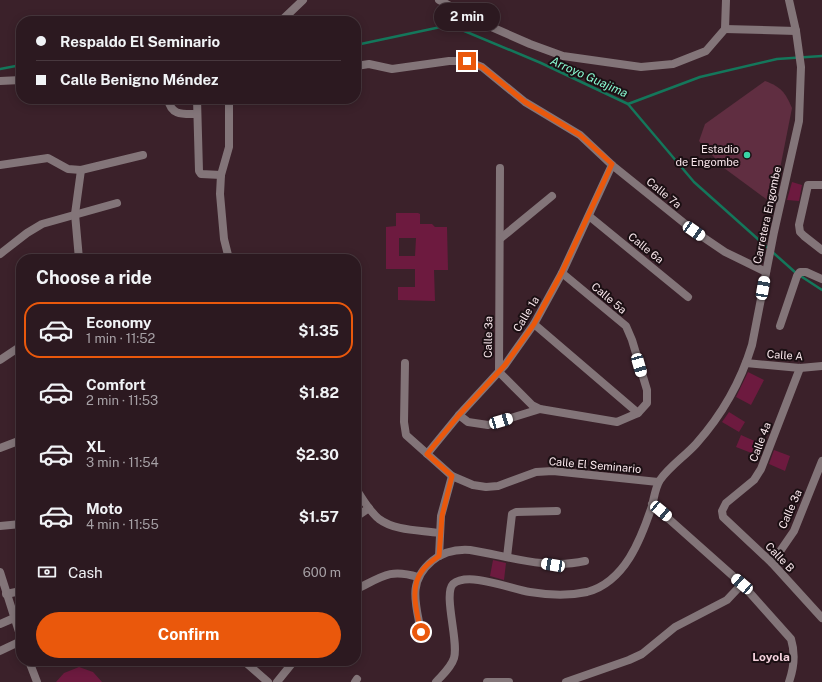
<!DOCTYPE html>
<meta charset="utf-8">
<style>
body{margin:0;font-family:"Public Sans",sans-serif;background:#38262d;color:#f1f3f6;height:100vh;display:flex;flex-direction:column;font-size:15px;white-space:nowrap}
*{box-sizing:border-box;margin:0}
p{font-size:13px;color:#a6a0a5}
.icon{flex:none;width:22px;height:22px;fill:none;stroke:currentColor;stroke-width:2;stroke-linecap:round;stroke-linejoin:round}
.map{position:relative;flex:1;overflow:hidden}
.panel{position:absolute;left:16px;top:254px;width:345px;height:412px;display:flex;flex-direction:column;background:#2c1920;border-radius:16px;box-shadow:0 2px 10px #0003,0 0 0 1px #48383e}
.panel>*{flex:none}
.top-card{position:absolute;left:16px;top:16px;width:345px;height:88px;border-radius:16px;box-shadow:0 2px 10px #0003,0 0 0 1px #48383e;display:grid;align-content:center;height:88px;padding:0 20px;background:#2c1920}
.end{position:absolute;width:18px;height:18px;margin:-9px;border:5px solid #ea580c;background:#fff;box-shadow:0 0 0 2px #fff}
.from{border-radius:50%}
.bubble{position:absolute;height:28px;border-radius:14px;background:#2c1920;box-shadow:0 2px 10px #0003,0 0 0 1px #48383e;font-size:13px;font-weight:700;line-height:28px;text-align:center}
.car{position:absolute;width:12px;height:24px;margin:-12px -6px;border-radius:5px;box-shadow:0 0 3px 1px #0007;background:linear-gradient(#fff 24%,#345 0 40%,#fff 0 76%,#345 0 86%,#fff 0)}
.top-card b{display:flex;align-items:center;gap:14px;height:38px;font-size:15px}
.top-card b+b{border-top:1px solid #48383e}
.top-card i{width:10px;height:10px;background:#f1f3f6}
ul{padding:0;list-style:none}
li{display:flex;align-items:center;gap:12px;height:56px;margin:0 8px 6px;padding:0 12px;border:2px solid transparent;border-radius:16px}
li div{flex:1}
li b{display:block;font-size:15px}
li em{font-style:normal;font-weight:700}
li.on{border-color:#ea580c}
li>.icon{width:36px;height:36px;stroke-width:1.5}
h2{padding:0 20px;font-size:18px;line-height:48px}
.pay{display:flex;align-items:center;gap:10px;height:44px;padding:0 20px;font-size:15px}
.pay p{margin-inline-start:auto}
.button{display:flex;gap:8px;margin-top:auto;padding:8px 20px}
.button a{flex:1;height:46px;border-radius:24px;background:#ea580c;color:#fff;font-size:16px;font-weight:700;line-height:46px;text-align:center}
.map>svg:first-child{display:block}
.green{fill:#602e41}
.lines{fill:none;stroke-linecap:round;stroke-linejoin:round}
.stream{stroke:#14775b;stroke-width:2.5}
.building{fill:#6d1a3f;fill-rule:evenodd}
.minor{stroke:#837579;stroke-width:8}
.tertiary{stroke:#837579;stroke-width:8}
.route{stroke:#ea580c;stroke-width:5}
.poi-dot{fill:#39d4a5;stroke:#1b0f13;stroke-width:1.5}
.labels{text-anchor:middle;stroke-width:4;stroke-linejoin:round;paint-order:stroke}
.poi-label{font-size:11px;fill:#f9e7ec;stroke:#1b0f13;text-anchor:end}
.street-label{font-size:11px;fill:#f9e7ec;stroke:#1b0f13}
.water-label{font-size:12px;font-style:italic;fill:#89fbd2;stroke:#1b0f13}
.neighbourhood-label{font-size:12px;font-weight:bold;fill:#f5d2dd;stroke:#1b0f13}
</style>
<div class="map">
<svg width="822" height="682" viewBox="0 0 822 682">
<rect width="100%" height="100%" fill="#3b212a"/>
<path class="green" d="M765 81C781 87 785 92 792 108L773 204 724 168 699 141 705 124Z"/>
<g class="lines">
<g class="stream">
<path d="M356 45 450 25 541 63 628 104 694 182 796 273 822 290"/>
<path d="M0 69 21 65"/>
<path d="M628 104 700 77 777 59 822 56"/>
</g>
</g>
<g class="building">
<path d="M792 182 802 185 799 201 787 200Z"/>
<path d="M396 213H418L420 214V224H432L435 227H447L448 270H434L435 301 398 300V287H415V269H386V227L396 226ZM399 238H416L415 256H399Z"/>
<path d="M748 372 764 380 751 405 736 397Z"/>
<path d="M729 412 745 422 739 432 722 422Z"/>
<path d="M741 435 759 443 754 454 736 447Z"/>
<path d="M774 450 790 456 785 471 769 464Z"/>
<path d="M493 560 506 563 504 580 490 576Z"/>
<path d="M79 667 93 672 102 682H56L64 673Z"/>
</g>
<g class="lines">
<g class="minor">
<path d="M439 0 480 22 530 44 563 56 641 67 673 64 706 51 725 29"/>
<path d="M281 21 303 0"/>
<path d="M725 29 796 31"/>
<path d="M725 29 726 0"/>
<path d="M356 66 369 64 392 69 449 61H467L482 67 525 102 580 135 612 165 694 231 725 252 766 272"/>
<path d="M0 81 21 80"/>
<path d="M168 99C171 116 183 114 197 114"/>
<path d="M197 99 199 171 201 174 221 175"/>
<path d="M0 165 48 158 68 169 81 170 143 155"/>
<path d="M500 168 499 372 532 405 540 409 617 422 638 413 647 403V390L632 340 626 326 562 273"/>
<path d="M822 185H808L799 225 800 232 804 236 822 250"/>
<path d="M589 216 688 297"/>
<path d="M501 238 552 196"/>
<path d="M0 254 27 233 42 224 117 203"/>
<path d="M79 259 75 214 81 170"/>
<path d="M229 259 224 239 220 194 221 175 229 147V99"/>
<path d="M534 324 638 413"/>
<path d="M780 326 797 276 800 272H806L822 279"/>
<path d="M0 360 21 346"/>
<path d="M405 363 404 422 406 435 452 476 473 485 486 487 498 486 536 472 553 471 658 482"/>
<path d="M746 363 800 368 822 366"/>
<path d="M800 368 761 469 754 480 726 503 722 511 723 517 772 563 822 618"/>
<path d="M459 415 468 422 488 425 540 409"/>
<path d="M0 448 21 440"/>
<path d="M427 454 459 415 505 365 534 324 562 273 612 165"/>
<path d="M356 489C363 499 369 511 379 519 395 531 420 530 439 533"/>
<path d="M652 504 742 584 791 639C795 652 794 668 789 682"/>
<path d="M356 517 369 508"/>
<path d="M0 526 21 524"/>
<path d="M439 556 441 516 452 476"/>
<path d="M507 557 512 514 516 512 557 511"/>
<path d="M772 563 794 531 822 461"/>
<path d="M0 572 21 638"/>
<path d="M361 587C384 575 392 569 418 577"/>
<path d="M6 594 21 591"/>
<path d="M0 624 14 618"/>
<path d="M421 632C416 604 407 582 432 561 443 552 456 549 470 550 508 556 546 570 585 561"/>
<path d="M0 651 21 641"/>
<path d="M29 661 37 682"/>
<path d="M244 661 268 682"/>
<path d="M277 682 294 661"/>
<path d="M355 682 357 679"/>
<path d="M487 682H509"/>
<path d="M566 682 629 660 642 654 675 627 727 600 742 584"/>
</g>
<path class="tertiary" d="M436 682C442 675 451 668 454 658 459 642 443 594 453 584 468 571 511 589 530 592 548 595 568 596 587 592 625 582 641 539 652 506 654 498 655 488 660 480 670 466 684 457 696 444 721 416 741 381 752 345L774 232 799 121 801 67 796 31 789 0"/>
</g>
<g class="lines">
<path class="route" d="M421 632C417 613 409 588 422 571 426 565 433 560 439 556L442 516 452 476 427 454 459 415 505 365 534 324 562 272 612 164 580 135 525 102 482 67 467 61"/>
</g>
<circle class="poi-dot" cx="747" cy="155" r="4"/>
<g class="labels">
<g class="poi-label">
<text x="739" y="153">Estadio<tspan x="739" dy="13">de Engombe</tspan></text>
</g>
<g class="street-label">
<text transform="translate(664 193) rotate(39)" y="4">Calle 7a</text>
<text transform="translate(767 215) rotate(-78)" y="4">Carretera Engombe</text>
<text transform="translate(646 248) rotate(39)" y="4">Calle 6a</text>
<text transform="translate(609 298) rotate(40)" y="4">Calle 5a</text>
<text transform="translate(526 314) rotate(-59)" y="4">Calle 1a</text>
<text transform="translate(488 337) rotate(-89)" y="4">Calle 3a</text>
<text transform="translate(785 355) rotate(4)" y="4">Calle A</text>
<text transform="translate(760 442) rotate(-69)" y="4">Calle 4a</text>
<text transform="translate(595 465) rotate(5)" y="4">Calle El Seminario</text>
<text transform="translate(790 509) rotate(-66)" y="4">Calle 3a</text>
<text transform="translate(780 557) rotate(46)" y="4">Calle B</text>
</g>
<g class="water-label">
<text transform="translate(589 77) rotate(24)" y="4">Arroyo Guajima</text>
</g>
<g class="neighbourhood-label">
<text x="771" y="661">Loyola</text>
</g>
</g>
</svg>
<i class="end from" style="left:421px;top:632px"></i>
<i class="end" style="left:467px;top:61px"></i>
<div class="bubble" style="left:434px;top:3px;width:66px">2 min</div>
<i class="car" style="left:694px;top:231px;rotate:124deg"></i>
<i class="car" style="left:763px;top:288px;rotate:10deg"></i>
<i class="car" style="left:639px;top:365px;rotate:164deg"></i>
<i class="car" style="left:501px;top:421px;rotate:73deg"></i>
<i class="car" style="left:661px;top:511px;rotate:130deg"></i>
<i class="car" style="left:553px;top:565px;rotate:280deg"></i>
<i class="car" style="left:742px;top:584px;rotate:311deg"></i>
<div class="top-card">
<b><i class="from"></i>Respaldo El Seminario</b>
<b><i></i>Calle Benigno Méndez</b>
</div>
<section class="panel">
<h2>Choose a ride</h2>
<ul>
<li class="on"><svg class="icon" aria-label="car" viewBox="0 0 24 24"><path d="M5 17H2v-5l4-1 3-4h7l3 4 3 1v5h-3M9 17h6M6 11h13"/><circle cx="7" cy="17" r="2"/><circle cx="17" cy="17" r="2"/></svg><div><b>Economy</b><p>1 min · 11:52</p></div><em>$1.35</em></li>
<li><svg class="icon" aria-label="car" viewBox="0 0 24 24"><path d="M5 17H2v-5l4-1 3-4h7l3 4 3 1v5h-3M9 17h6M6 11h13"/><circle cx="7" cy="17" r="2"/><circle cx="17" cy="17" r="2"/></svg><div><b>Comfort</b><p>2 min · 11:53</p></div><em>$1.82</em></li>
<li><svg class="icon" aria-label="car" viewBox="0 0 24 24"><path d="M5 17H2v-5l4-1 3-4h7l3 4 3 1v5h-3M9 17h6M6 11h13"/><circle cx="7" cy="17" r="2"/><circle cx="17" cy="17" r="2"/></svg><div><b>XL</b><p>3 min · 11:54</p></div><em>$2.30</em></li>
<li><svg class="icon" aria-label="car" viewBox="0 0 24 24"><path d="M5 17H2v-5l4-1 3-4h7l3 4 3 1v5h-3M9 17h6M6 11h13"/><circle cx="7" cy="17" r="2"/><circle cx="17" cy="17" r="2"/></svg><div><b>Moto</b><p>4 min · 11:55</p></div><em>$1.57</em></li>
</ul>
<div class="pay"><svg class="icon" aria-label="cash" viewBox="0 0 24 24"><path d="M3 7h18v10H3z"/><circle cx="12" cy="12" r="2"/></svg>Cash<p>600 m</p></div>
<div class="button"><a>Confirm</a></div>
</section>
</div>
